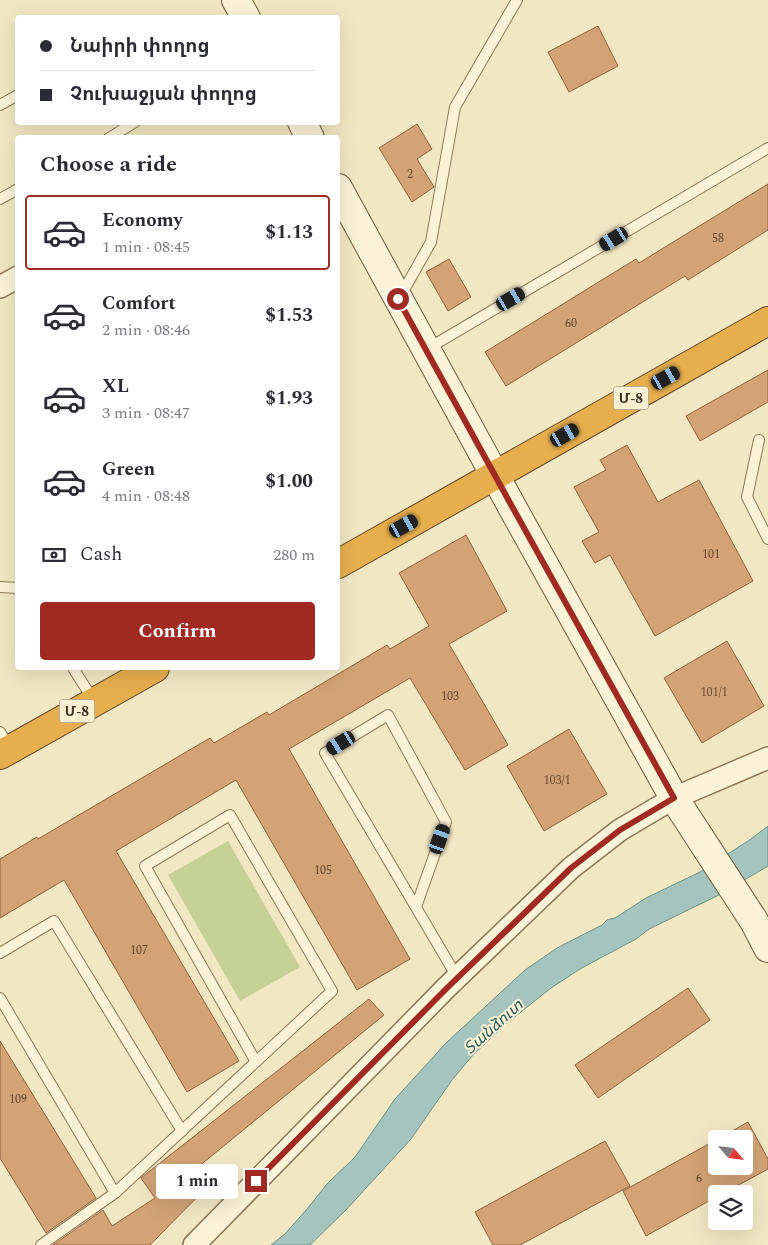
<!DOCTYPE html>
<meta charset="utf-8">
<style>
body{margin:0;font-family:Spectral,"Noto Sans Armenian",serif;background:#f7f7f7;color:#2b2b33;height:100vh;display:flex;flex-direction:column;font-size:19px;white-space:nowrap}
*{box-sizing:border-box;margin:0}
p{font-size:16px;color:#7c7c81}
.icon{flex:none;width:28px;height:28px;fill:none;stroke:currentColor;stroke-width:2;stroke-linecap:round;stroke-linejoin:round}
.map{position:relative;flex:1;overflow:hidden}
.sheet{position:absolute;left:15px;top:135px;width:325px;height:535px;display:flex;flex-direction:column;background:#fff;border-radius:5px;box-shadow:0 5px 20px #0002}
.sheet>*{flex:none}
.banner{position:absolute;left:15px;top:15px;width:325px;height:110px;border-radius:5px;box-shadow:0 5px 20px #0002;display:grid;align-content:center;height:110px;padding:0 25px;background:#fff}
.needle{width:32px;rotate:118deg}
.controls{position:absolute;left:708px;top:1130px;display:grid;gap:10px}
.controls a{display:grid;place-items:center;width:45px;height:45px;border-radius:5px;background:#fff;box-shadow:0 5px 20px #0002;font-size:25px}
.end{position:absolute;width:22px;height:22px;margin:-11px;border:6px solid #a12b23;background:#fff;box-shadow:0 0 0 2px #fff}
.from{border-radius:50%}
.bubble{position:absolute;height:35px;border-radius:5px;background:#fff;box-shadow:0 5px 20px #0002;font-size:16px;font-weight:700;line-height:35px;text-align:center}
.car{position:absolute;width:15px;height:30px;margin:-15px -8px;border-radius:6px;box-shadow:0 0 4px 1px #0007;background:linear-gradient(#222 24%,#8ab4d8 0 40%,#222 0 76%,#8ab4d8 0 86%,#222 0)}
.banner b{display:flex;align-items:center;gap:18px;height:48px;font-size:19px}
.banner b+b{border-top:1px solid #e1e1e2}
.banner i{width:12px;height:12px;background:#2b2b33}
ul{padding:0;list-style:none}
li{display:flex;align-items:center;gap:15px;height:75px;margin:0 10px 8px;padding:0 15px;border:2px solid transparent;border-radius:5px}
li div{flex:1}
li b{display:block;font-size:19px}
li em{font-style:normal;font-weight:700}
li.on{border-color:#a12b23}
li>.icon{width:45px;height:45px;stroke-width:1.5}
h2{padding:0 25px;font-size:22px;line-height:60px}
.pay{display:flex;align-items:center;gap:12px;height:55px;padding:0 25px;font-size:19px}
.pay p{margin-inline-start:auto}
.primary-button{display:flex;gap:10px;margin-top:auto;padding:10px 25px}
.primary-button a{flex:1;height:58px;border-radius:5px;background:#a12b23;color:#fff;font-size:20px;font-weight:700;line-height:58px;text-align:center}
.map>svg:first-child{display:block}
.green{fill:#c6d196}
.water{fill:#a5c4bd;stroke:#6b938c}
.building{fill:#d3a376;stroke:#8f623c}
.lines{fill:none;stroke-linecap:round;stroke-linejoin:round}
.lane-casing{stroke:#8d7858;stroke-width:12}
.street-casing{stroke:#8d7858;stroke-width:24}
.secondary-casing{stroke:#6f593b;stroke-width:30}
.highway-casing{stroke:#5b452c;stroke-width:30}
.lane{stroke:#fbf3d7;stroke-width:10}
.street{stroke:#fbf3d7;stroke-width:21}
.secondary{stroke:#fbf3d7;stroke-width:28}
.highway{stroke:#e7ae4d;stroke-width:28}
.route{stroke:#a12b23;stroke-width:6}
.labels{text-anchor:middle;stroke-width:4;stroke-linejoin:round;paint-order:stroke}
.number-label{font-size:12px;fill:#624b33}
.shield{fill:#f8f0d3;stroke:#746854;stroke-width:1}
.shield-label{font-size:14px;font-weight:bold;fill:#3c2e1d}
.water-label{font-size:16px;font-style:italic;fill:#2b5d5d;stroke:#f8f0d3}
</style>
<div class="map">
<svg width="768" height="1245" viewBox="0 0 768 1245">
<rect width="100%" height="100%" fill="#f2e7c3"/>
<path class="green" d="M228 841 300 967 240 1001 168 875Z"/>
<path class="water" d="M768 826V866L719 895 649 929 636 939 580 969 551 988 507 1023 473 1055 452 1080 411 1139 345 1211 310 1245H271L285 1234 307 1209 327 1184 355 1157 395 1099 446 1043 525 970 557 948 602 925 607 920 615 918 646 898 700 872 751 839Z"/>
<g class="building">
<path d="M598 26 618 66 569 92 548 52Z"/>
<path d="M417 124 432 149 417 159 434 187 412 202 379 148Z"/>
<path d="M768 184V230L688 280 685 276 506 386 485 352 636 259 639 263Z"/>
<path d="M449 259 471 297 448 311 426 272Z"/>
<path d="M768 370V402L700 441 686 416Z"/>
<path d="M627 445 658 502 699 480 753 581 655 636 610 555 595 563 582 541 599 532 574 487 606 470 600 460Z"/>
<path d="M466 535 507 611 449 644 508 745 465 770 410 678 289 749 410 959 357 990 236 780 116 851 239 1061 187 1092 64 880 0 918V859L37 837 38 839 210 738 214 743 267 712 269 715 387 645 390 649 429 626 399 573Z"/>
<path d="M727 641 764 706 702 743 664 678Z"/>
<path d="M569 729 607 794 544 831 507 766Z"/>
<path d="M688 988 710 1020 598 1098 575 1065Z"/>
<path d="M369 999 384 1015 198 1167 212 1182 150 1245H53L103 1210 112 1226 155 1198 141 1178 146 1174Z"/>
<path d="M0 1041 96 1198 46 1233 0 1158Z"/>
<path d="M748 1122 768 1159V1169L722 1194H716V1197L646 1236 623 1191 716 1140V1166H744V1139H718Z"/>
<path d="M605 1141 630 1186 520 1245H493L475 1212Z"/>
</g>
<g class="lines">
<g class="lane-casing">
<g id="lane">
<path d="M0 105 18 95"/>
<path d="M109 138 135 122"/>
<path d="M0 199 18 189"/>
<path d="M400 297 431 242 455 107 517 0"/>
<path d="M427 349 768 148"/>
<path d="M759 440 747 497 768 539"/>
<path d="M0 587 17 588 18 590"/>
<path d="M73 668 94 701"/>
<path d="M0 732 10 748"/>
<path d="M416 907 446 822 388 715 325 753 457 977"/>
<path d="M0 953 54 921 182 1131"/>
<path d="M0 998 115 1193"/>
<path d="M41 1245 115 1193 332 991 230 815 145 866 256 1062"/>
</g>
</g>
<g class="street-casing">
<g id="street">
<path d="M0 287 18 277"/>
<path d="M194 1245 447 987 571 868 620 830 674 798 768 758"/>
</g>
</g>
<g class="secondary-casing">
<g id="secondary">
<path d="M236 0 246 18"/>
<path d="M302 122 310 138"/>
<path d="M338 188 516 514 674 798 754 921 768 948"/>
</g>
</g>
<g class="highway-casing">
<g id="highway">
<path d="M338 564 768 321"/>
<path d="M0 755 155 668"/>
</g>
</g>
<use href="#lane" class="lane"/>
<use href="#street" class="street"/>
<use href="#secondary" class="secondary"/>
<use href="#highway" class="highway"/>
</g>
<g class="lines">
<path class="route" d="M256 1181 447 988 571 868 620 830 674 798 509 501 398 299"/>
</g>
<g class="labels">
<g class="number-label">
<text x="410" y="178">2</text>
<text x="718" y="242">58</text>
<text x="571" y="327">60</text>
<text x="711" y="558">101</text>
<text x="714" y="696">101/1</text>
<text x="450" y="700">103</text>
<text x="557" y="784">103/1</text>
<text x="323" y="874">105</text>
<text x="139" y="954">107</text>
<text x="18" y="1103">109</text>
<text x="699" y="1182">6</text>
</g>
<g class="shield">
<rect x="613.5" y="386.5" width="35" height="23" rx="4"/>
<rect x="59.5" y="699.5" width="35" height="23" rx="4"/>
</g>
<g class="shield-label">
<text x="631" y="403">Մ-8</text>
<text x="77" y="716">Մ-8</text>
</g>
<g class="water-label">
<text transform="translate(493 1026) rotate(-42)" y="6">Տանձուտ</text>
</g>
</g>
</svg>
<div class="controls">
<a><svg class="needle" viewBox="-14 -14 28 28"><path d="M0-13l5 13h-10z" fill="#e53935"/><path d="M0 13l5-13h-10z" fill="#7c7c81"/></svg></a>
<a><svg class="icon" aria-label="layers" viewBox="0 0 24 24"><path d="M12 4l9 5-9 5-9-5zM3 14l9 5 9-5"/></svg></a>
</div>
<i class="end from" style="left:398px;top:299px"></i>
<i class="end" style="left:256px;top:1181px"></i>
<div class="bubble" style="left:156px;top:1164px;width:82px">1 min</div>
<i class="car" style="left:614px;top:239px;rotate:239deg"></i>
<i class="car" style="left:511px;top:299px;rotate:60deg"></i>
<i class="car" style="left:666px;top:378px;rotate:61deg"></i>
<i class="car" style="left:565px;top:435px;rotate:60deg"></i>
<i class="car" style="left:404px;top:526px;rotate:61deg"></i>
<i class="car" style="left:341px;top:743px;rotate:239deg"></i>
<i class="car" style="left:440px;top:839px;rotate:19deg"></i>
<div class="banner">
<b><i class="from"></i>Նաիրի փողոց</b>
<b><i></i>Չուխաջյան փողոց</b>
</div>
<section class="sheet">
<h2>Choose a ride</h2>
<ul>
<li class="on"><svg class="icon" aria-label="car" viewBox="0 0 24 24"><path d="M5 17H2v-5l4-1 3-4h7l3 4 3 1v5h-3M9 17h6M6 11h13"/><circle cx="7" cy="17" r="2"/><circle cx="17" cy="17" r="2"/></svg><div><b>Economy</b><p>1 min · 08:45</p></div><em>$1.13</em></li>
<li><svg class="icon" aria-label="car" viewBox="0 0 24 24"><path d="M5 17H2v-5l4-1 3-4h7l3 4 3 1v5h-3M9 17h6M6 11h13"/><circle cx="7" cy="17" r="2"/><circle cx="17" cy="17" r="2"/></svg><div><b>Comfort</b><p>2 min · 08:46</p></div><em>$1.53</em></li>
<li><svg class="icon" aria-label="car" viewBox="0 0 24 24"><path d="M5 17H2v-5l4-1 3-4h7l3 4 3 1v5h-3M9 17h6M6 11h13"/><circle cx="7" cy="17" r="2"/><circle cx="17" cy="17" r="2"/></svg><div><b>XL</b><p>3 min · 08:47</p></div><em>$1.93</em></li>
<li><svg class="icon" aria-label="car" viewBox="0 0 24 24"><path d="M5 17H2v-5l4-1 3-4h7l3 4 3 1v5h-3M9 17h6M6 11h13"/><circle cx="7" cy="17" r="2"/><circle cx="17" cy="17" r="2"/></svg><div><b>Green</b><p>4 min · 08:48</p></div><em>$1.00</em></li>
</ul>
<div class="pay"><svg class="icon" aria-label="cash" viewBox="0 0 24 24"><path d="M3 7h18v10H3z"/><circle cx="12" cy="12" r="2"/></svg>Cash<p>280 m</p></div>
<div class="primary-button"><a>Confirm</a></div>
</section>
</div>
